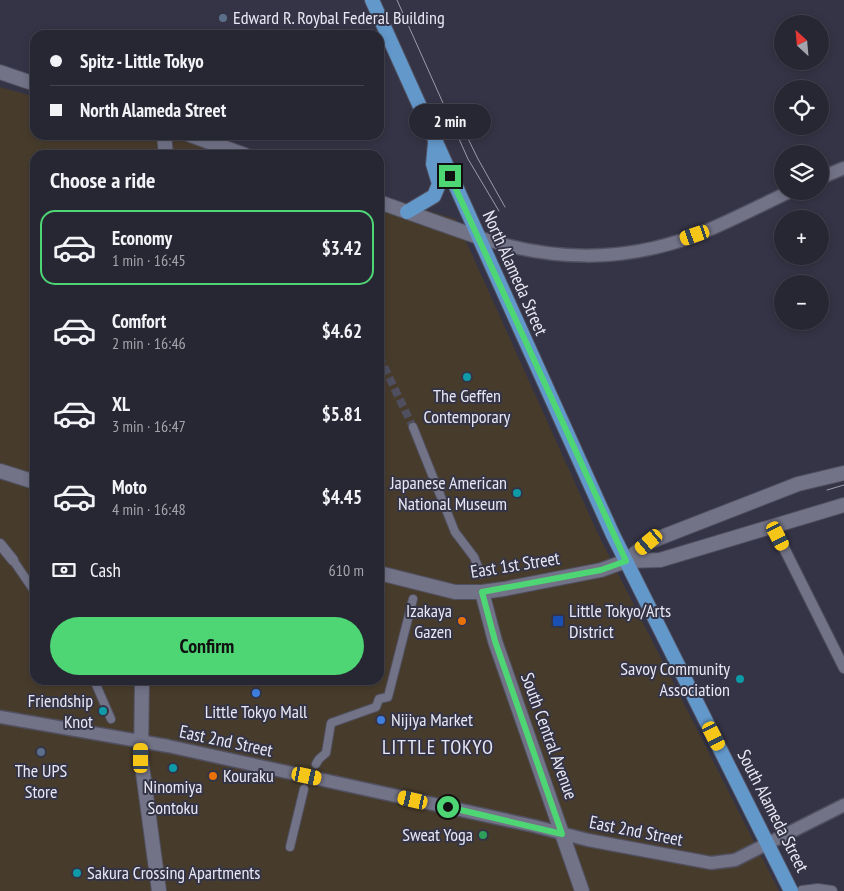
<!DOCTYPE html>
<meta charset="utf-8">
<style>
body{margin:0;font-family:"PT Sans Narrow",sans-serif;background:#2f2f3c;color:#f1f3f6;height:100vh;display:flex;flex-direction:column;font-size:19px;white-space:nowrap}
*{box-sizing:border-box;margin:0}
p{font-size:16px;color:#a4a5ac}
.icon{flex:none;width:28px;height:28px;fill:none;stroke:currentColor;stroke-width:2;stroke-linecap:round;stroke-linejoin:round}
.map{position:relative;flex:1;overflow:hidden}
.sheet{position:absolute;left:30px;top:150px;width:354px;height:535px;display:flex;flex-direction:column;background:#272734;border-radius:15px;box-shadow:0 2px 8px #0003,0 0 0 1px #43444f}
.sheet>*{flex:none}
.hud{position:absolute;left:30px;top:30px;width:354px;height:110px;border-radius:15px;box-shadow:0 2px 8px #0003,0 0 0 1px #43444f;display:grid;align-content:center;height:110px;padding:0 20px;background:#272734}
.needle{width:32px;rotate:334deg}
.fabs{position:absolute;left:774px;top:15px;display:grid;gap:10px}
.fabs a{display:grid;place-items:center;width:55px;height:55px;border-radius:50%;background:#272734;box-shadow:0 2px 8px #0003,0 0 0 1px #43444f;font-size:25px}
.end{position:absolute;width:22px;height:22px;margin:-11px;border:6px solid #4ed675;background:#111;box-shadow:0 0 0 2px #111}
.from{border-radius:50%}
.bubble{position:absolute;height:35px;border-radius:18px;background:#272734;box-shadow:0 2px 8px #0003,0 0 0 1px #43444f;font-size:16px;font-weight:700;line-height:35px;text-align:center}
.car{position:absolute;width:15px;height:30px;margin:-15px -8px;border-radius:6px;box-shadow:0 0 4px 1px #0007;background:linear-gradient(#f5c518 24%,#345 0 40%,#f5c518 0 76%,#345 0 86%,#f5c518 0)}
.hud b{display:flex;align-items:center;gap:18px;height:48px;font-size:19px}
.hud b+b{border-top:1px solid #43444f}
.hud i{width:12px;height:12px;background:#f1f3f6}
ul{padding:0;list-style:none}
li{display:flex;align-items:center;gap:15px;height:75px;margin:0 10px 8px;padding:0 10px;border:2px solid transparent;border-radius:15px}
li div{flex:1}
li b{display:block;font-size:19px}
li em{font-style:normal;font-weight:700}
li.on{border-color:#4ed675}
li>.icon{width:45px;height:45px;stroke-width:1.5}
h2{padding:0 20px;font-size:22px;line-height:60px}
.pay{display:flex;align-items:center;gap:12px;height:55px;padding:0 20px;font-size:19px}
.pay p{margin-inline-start:auto}
.button{display:flex;gap:10px;margin-top:auto;padding:10px 20px}
.button a{flex:1;height:58px;border-radius:30px;background:#4ed675;color:#111;font-size:20px;font-weight:700;line-height:58px;text-align:center}
.map>svg:first-child{display:block}
.commercial{fill:#473c2c}
.lines{fill:none;stroke-linecap:round;stroke-linejoin:round}
.pedestrian-tunnel{stroke:#4f4f60;stroke-width:8;stroke-dasharray:8 4;stroke-linecap:butt}
.pedestrian-casing{stroke:#515060;stroke-width:10}
.minor-casing{stroke:#515060;stroke-width:12}
.tertiary-casing{stroke:#515060;stroke-width:15}
.secondary-casing{stroke:#515060;stroke-width:16}
.primary-casing{stroke:#515060;stroke-width:16}
.pedestrian{stroke:#737388;stroke-width:8}
.minor{stroke:#737388;stroke-width:10}
.tertiary{stroke:#737388;stroke-width:12}
.secondary{stroke:#737388;stroke-width:14}
.primary{stroke:#6398cb;stroke-width:14}
.tram{stroke:#9b9ba9;stroke-width:1}
.route{stroke:#4ed675;stroke-width:6}
.service-dot{fill:#5c6f8a;stroke:#343446;stroke-width:2}
.culture-dot{fill:#0f9aa8;stroke:#343446;stroke-width:2}
.food-dot{fill:#e8710a;stroke:#343446;stroke-width:2}
.transit-dot{fill:#1a4fb4;stroke:#343446;stroke-width:2}
.shop-dot{fill:#3f7fe0;stroke:#343446;stroke-width:2}
.leisure-dot{fill:#2e9e5b;stroke:#343446;stroke-width:2}
.labels{text-anchor:middle;stroke-width:4;stroke-linejoin:round;paint-order:stroke}
.poi-label{font-size:18px;fill:#e8e8f4;stroke:#343446;text-anchor:start}
.street-label{font-size:18px;fill:#e8e8f4;stroke:#343446}
.quarter-label{font-size:20px;letter-spacing:1px;fill:#e8e8f4;stroke:#343446}
</style>
<div class="map">
<svg width="844" height="891" viewBox="0 0 844 891">
<rect width="100%" height="100%" fill="#343446"/>
<path class="commercial" d="M0 87 35 97V135H167L236 155H35V680H379V196L456 219 598 534 779 891H0Z"/>
<g class="lines">
<path class="pedestrian-tunnel" d="M379 356 413 427"/>
<g class="pedestrian-casing">
<g id="pedestrian">
<path d="M413 427 455 532 474 557 481 574"/>
<path d="M13 560 35 592"/>
<path d="M94 680 111 719"/>
<path d="M316 764 319 759 326 753 331 723 376 707 379 699 388 697 413 599"/>
<path d="M290 847 304 789"/>
</g>
</g>
<g class="minor-casing">
<g id="minor">
<path d="M773 526 844 668"/>
<path d="M0 544 13 560"/>
<path d="M802 891 818 889 832 891"/>
</g>
</g>
<g class="tertiary-casing">
<g id="tertiary">
<path d="M820 178 844 168"/>
<path d="M478 237C551 261 621 263 694 236 727 223 759 206 791 191"/>
<path d="M0 717 168 746 534 826 588 840 711 863 735 860 844 805"/>
</g>
</g>
<g class="secondary-casing">
<g id="secondary">
<path d="M0 72 35 84"/>
<path d="M164 135 166 155"/>
<path d="M190 135 245 155"/>
<path d="M379 202 478 237"/>
<path d="M0 471 35 482"/>
<path d="M626 561 649 542 798 484 844 473"/>
<path d="M379 573 455 592H482L504 589 601 570 626 561 660 560 844 505"/>
<path d="M482 592 495 641 582 891"/>
<path d="M142 680 141 758 159 891"/>
</g>
</g>
<g class="primary-casing">
<g id="primary">
<path d="M372 0 613 535 791 891"/>
<path d="M407 212 434 196 439 184 433 164 435 143"/>
</g>
</g>
<use href="#pedestrian" class="pedestrian"/>
<use href="#minor" class="minor"/>
<use href="#tertiary" class="tertiary"/>
<use href="#secondary" class="secondary"/>
<use href="#primary" class="primary"/>
<g class="tram">
<path d="M397 0 468 159 499 211"/>
<path d="M456 114 478 159 505 207"/>
<path d="M827 490 844 485"/>
</g>
</g>
<g class="lines">
<path class="route" d="M448 807 562 834 495 641 482 592 601 570 626 561 450 176"/>
</g>
<g class="service-dot">
<circle cx="223" cy="18" r="5"/>
<circle cx="41" cy="752" r="5"/>
</g>
<g class="culture-dot">
<circle cx="467" cy="377" r="5"/>
<circle cx="517" cy="493" r="5"/>
<circle cx="740" cy="679" r="5"/>
<circle cx="103" cy="711" r="5"/>
<circle cx="173" cy="768" r="5"/>
<circle cx="77" cy="873" r="5"/>
</g>
<g class="food-dot">
<circle cx="462" cy="621" r="5"/>
<circle cx="213" cy="776" r="5"/>
</g>
<rect class="transit-dot" x="552" y="615" width="12" height="12" rx="2.5"/>
<g class="shop-dot">
<circle cx="256" cy="693" r="5"/>
<circle cx="381" cy="720" r="5"/>
</g>
<circle class="leisure-dot" cx="483" cy="835" r="5"/>
<g class="labels">
<g class="poi-label">
<text x="233" y="24">Edward R. Roybal Federal Building</text>
<text x="467" y="402" text-anchor="middle">The Geffen<tspan x="467" dy="21">Contemporary</tspan></text>
<text x="507" y="489" text-anchor="end">Japanese American<tspan x="507" dy="21">National Museum</tspan></text>
<text x="452" y="617" text-anchor="end">Izakaya<tspan x="452" dy="21">Gazen</tspan></text>
<text x="569" y="617">Little Tokyo/Arts<tspan x="569" dy="21">District</tspan></text>
<text x="730" y="675" text-anchor="end">Savoy Community<tspan x="730" dy="21">Association</tspan></text>
<text x="93" y="707" text-anchor="end">Friendship<tspan x="93" dy="21">Knot</tspan></text>
<text x="256" y="718" text-anchor="middle">Little Tokyo Mall</text>
<text x="391" y="726">Nijiya Market</text>
<text x="41" y="777" text-anchor="middle">The UPS<tspan x="41" dy="21">Store</tspan></text>
<text x="223" y="782">Kouraku</text>
<text x="173" y="793" text-anchor="middle">Ninomiya<tspan x="173" dy="21">Sontoku</tspan></text>
<text x="473" y="841" text-anchor="end">Sweat Yoga</text>
<text x="87" y="879">Sakura Crossing Apartments</text>
</g>
<g class="street-label">
<text transform="translate(515 273) rotate(66)" y="6">North Alameda Street</text>
<text transform="translate(515 565) rotate(-9)" y="6">East 1st Street</text>
<text transform="translate(549 736) rotate(70)" y="6">South Central Avenue</text>
<text transform="translate(226 741) rotate(12)" y="6">East 2nd Street</text>
<text transform="translate(773 811) rotate(63)" y="6">South Alameda Street</text>
<text transform="translate(636 831) rotate(11)" y="6">East 2nd Street</text>
</g>
<g class="quarter-label">
<text x="438" y="754">LITTLE TOKYO</text>
</g>
</g>
</svg>
<div class="fabs">
<a><svg class="needle" viewBox="-14 -14 28 28"><path d="M0-13l5 13h-10z" fill="#e53935"/><path d="M0 13l5-13h-10z" fill="#a4a5ac"/></svg></a>
<a><svg class="icon" aria-label="locate" viewBox="0 0 24 24"><circle cx="12" cy="12" r="6"/><path d="M12 2v4M12 18v4M2 12h4M18 12h4"/></svg></a>
<a><svg class="icon" aria-label="layers" viewBox="0 0 24 24"><path d="M12 4l9 5-9 5-9-5zM3 14l9 5 9-5"/></svg></a>
<a>+</a>
<a>−</a>
</div>
<i class="end from" style="left:448px;top:807px"></i>
<i class="end" style="left:450px;top:176px"></i>
<div class="bubble" style="left:409px;top:104px;width:82px">2 min</div>
<i class="car" style="left:695px;top:235px;rotate:251deg"></i>
<i class="car" style="left:778px;top:536px;rotate:153deg"></i>
<i class="car" style="left:649px;top:542px;rotate:230deg"></i>
<i class="car" style="left:714px;top:736px;rotate:153deg"></i>
<i class="car" style="left:141px;top:758px;rotate:0deg"></i>
<i class="car" style="left:307px;top:776px;rotate:102deg"></i>
<i class="car" style="left:413px;top:800px;rotate:283deg"></i>
<div class="hud">
<b><i class="from"></i>Spitz - Little Tokyo</b>
<b><i></i>North Alameda Street</b>
</div>
<section class="sheet">
<h2>Choose a ride</h2>
<ul>
<li class="on"><svg class="icon" aria-label="car" viewBox="0 0 24 24"><path d="M5 17H2v-5l4-1 3-4h7l3 4 3 1v5h-3M9 17h6M6 11h13"/><circle cx="7" cy="17" r="2"/><circle cx="17" cy="17" r="2"/></svg><div><b>Economy</b><p>1 min · 16:45</p></div><em>$3.42</em></li>
<li><svg class="icon" aria-label="car" viewBox="0 0 24 24"><path d="M5 17H2v-5l4-1 3-4h7l3 4 3 1v5h-3M9 17h6M6 11h13"/><circle cx="7" cy="17" r="2"/><circle cx="17" cy="17" r="2"/></svg><div><b>Comfort</b><p>2 min · 16:46</p></div><em>$4.62</em></li>
<li><svg class="icon" aria-label="car" viewBox="0 0 24 24"><path d="M5 17H2v-5l4-1 3-4h7l3 4 3 1v5h-3M9 17h6M6 11h13"/><circle cx="7" cy="17" r="2"/><circle cx="17" cy="17" r="2"/></svg><div><b>XL</b><p>3 min · 16:47</p></div><em>$5.81</em></li>
<li><svg class="icon" aria-label="car" viewBox="0 0 24 24"><path d="M5 17H2v-5l4-1 3-4h7l3 4 3 1v5h-3M9 17h6M6 11h13"/><circle cx="7" cy="17" r="2"/><circle cx="17" cy="17" r="2"/></svg><div><b>Moto</b><p>4 min · 16:48</p></div><em>$4.45</em></li>
</ul>
<div class="pay"><svg class="icon" aria-label="cash" viewBox="0 0 24 24"><path d="M3 7h18v10H3z"/><circle cx="12" cy="12" r="2"/></svg>Cash<p>610 m</p></div>
<div class="button"><a>Confirm</a></div>
</section>
</div>
